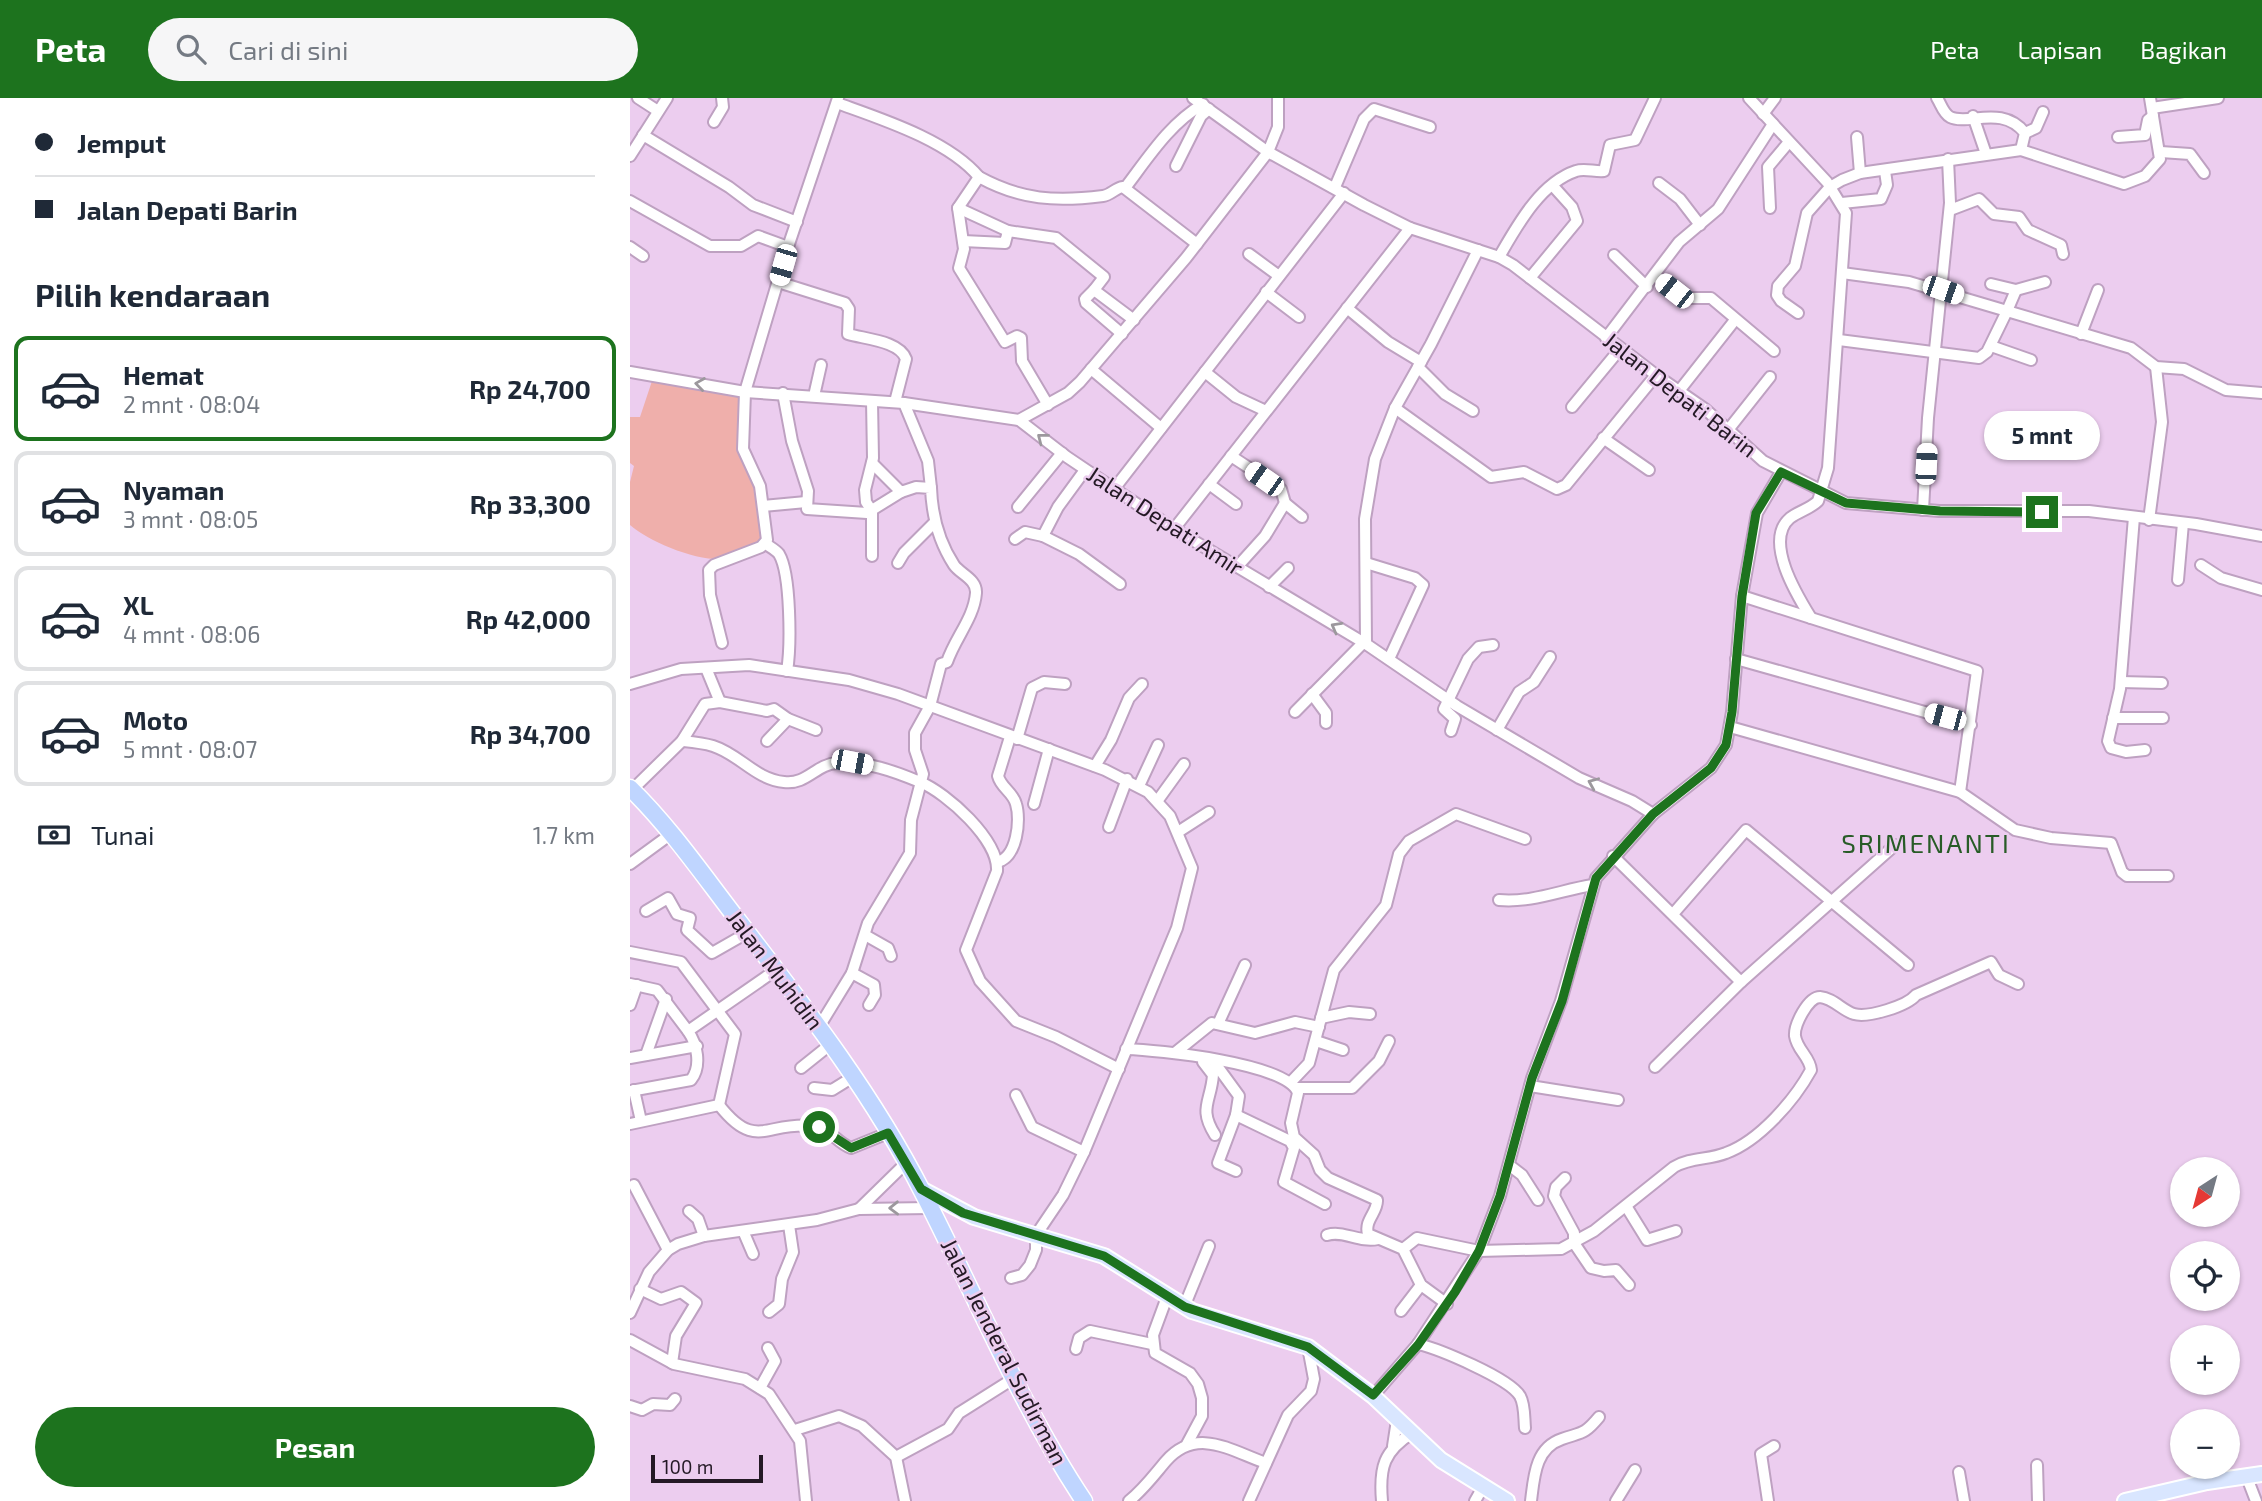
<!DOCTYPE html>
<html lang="id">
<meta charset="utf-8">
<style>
body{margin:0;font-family:"Exo 2",sans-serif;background:#f6f6f7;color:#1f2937;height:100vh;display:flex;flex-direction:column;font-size:26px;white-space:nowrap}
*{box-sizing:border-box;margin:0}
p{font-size:23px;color:#747a83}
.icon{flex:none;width:38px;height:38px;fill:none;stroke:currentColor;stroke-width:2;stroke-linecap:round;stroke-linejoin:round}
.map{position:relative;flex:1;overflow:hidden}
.drawer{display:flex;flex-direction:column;background:#fff;width:630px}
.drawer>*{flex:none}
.top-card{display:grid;align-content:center;height:154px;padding:0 35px;background:#fff}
.needle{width:46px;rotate:216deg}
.fabs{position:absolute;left:1540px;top:1059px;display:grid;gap:14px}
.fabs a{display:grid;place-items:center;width:70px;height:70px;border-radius:50%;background:#fff;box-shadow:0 2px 5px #0004;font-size:35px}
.scale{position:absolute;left:21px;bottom:18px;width:112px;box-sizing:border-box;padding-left:7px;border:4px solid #241925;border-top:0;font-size:19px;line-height:24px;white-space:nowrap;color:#241925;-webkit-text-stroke:5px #eccdef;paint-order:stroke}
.end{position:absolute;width:32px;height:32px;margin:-16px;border:9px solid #1d731e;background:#fff;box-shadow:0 0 0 4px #fff}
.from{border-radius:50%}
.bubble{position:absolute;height:49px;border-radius:24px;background:#fff;box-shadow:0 2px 5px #0004;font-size:23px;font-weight:700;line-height:49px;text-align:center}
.car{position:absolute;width:21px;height:42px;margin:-21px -10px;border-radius:9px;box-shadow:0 0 5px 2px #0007;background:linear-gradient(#fff 24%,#345 0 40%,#fff 0 76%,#345 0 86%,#fff 0)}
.top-card b{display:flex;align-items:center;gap:24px;height:66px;font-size:26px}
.top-card b+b{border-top:2px solid #e0e1e3}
.top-card i{width:18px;height:18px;background:#1f2937}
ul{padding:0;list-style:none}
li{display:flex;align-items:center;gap:21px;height:105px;margin:0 14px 10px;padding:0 21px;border:4px solid #e0e1e3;border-radius:14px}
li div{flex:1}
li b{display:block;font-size:26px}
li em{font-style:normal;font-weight:700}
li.current{border-color:#1d731e}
li>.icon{width:63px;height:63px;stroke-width:1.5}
h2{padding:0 35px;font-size:32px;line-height:84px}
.pay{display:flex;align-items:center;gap:18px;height:77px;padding:0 35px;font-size:26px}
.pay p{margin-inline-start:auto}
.cta{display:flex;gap:14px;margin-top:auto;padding:14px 35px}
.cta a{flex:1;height:80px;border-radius:42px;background:#1d731e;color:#fff;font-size:28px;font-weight:700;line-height:80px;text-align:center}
header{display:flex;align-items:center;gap:42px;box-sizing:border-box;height:98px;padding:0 35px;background:#1d731e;color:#fff}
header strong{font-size:33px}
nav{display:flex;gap:38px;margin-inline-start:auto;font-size:24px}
.search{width:490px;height:63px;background:#f6f6f7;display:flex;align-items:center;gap:18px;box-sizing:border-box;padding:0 24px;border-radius:38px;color:#747a83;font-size:26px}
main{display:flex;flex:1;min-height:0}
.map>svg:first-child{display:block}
.green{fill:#efafab}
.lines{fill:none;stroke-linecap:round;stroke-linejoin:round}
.minor-casing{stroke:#bea1c1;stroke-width:14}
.major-casing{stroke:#fff;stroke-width:18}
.highway-casing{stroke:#fff;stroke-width:19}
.minor{stroke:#fff;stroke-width:10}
.major{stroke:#d9e6ff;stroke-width:14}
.highway{stroke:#bfd5ff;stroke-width:16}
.oneway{stroke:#9c989d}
.route{stroke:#1d731e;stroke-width:9}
.labels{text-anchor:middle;stroke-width:5;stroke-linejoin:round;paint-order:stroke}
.street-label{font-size:23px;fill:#241925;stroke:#eccdef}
.quarter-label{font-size:26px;letter-spacing:2px;fill:#285c27;stroke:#eccdef}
</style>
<header>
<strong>Peta</strong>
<div class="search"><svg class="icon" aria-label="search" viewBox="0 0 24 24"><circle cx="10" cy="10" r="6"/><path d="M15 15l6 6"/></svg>Cari di sini</div>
<nav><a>Peta</a><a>Lapisan</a><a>Bagikan</a></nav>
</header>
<main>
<section class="drawer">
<div class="top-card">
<b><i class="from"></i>Jemput</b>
<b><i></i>Jalan Depati Barin</b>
</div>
<h2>Pilih kendaraan</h2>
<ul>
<li class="current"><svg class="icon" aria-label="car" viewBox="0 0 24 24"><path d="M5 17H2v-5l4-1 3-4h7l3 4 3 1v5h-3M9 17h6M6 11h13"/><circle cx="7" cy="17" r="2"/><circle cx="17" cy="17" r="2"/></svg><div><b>Hemat</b><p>2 mnt · 08:04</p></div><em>Rp 24,700</em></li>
<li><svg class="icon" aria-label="car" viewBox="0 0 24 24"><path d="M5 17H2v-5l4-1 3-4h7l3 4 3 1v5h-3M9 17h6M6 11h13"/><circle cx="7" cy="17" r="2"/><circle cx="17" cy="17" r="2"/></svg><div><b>Nyaman</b><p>3 mnt · 08:05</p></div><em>Rp 33,300</em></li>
<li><svg class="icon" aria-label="car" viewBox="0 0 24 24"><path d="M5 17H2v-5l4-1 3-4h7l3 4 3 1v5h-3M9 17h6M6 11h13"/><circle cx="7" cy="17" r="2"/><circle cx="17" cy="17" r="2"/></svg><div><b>XL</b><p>4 mnt · 08:06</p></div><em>Rp 42,000</em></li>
<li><svg class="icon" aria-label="car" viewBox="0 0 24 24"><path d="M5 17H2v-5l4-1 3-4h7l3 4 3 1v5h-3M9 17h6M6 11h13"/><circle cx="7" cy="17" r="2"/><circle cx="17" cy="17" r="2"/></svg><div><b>Moto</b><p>5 mnt · 08:07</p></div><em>Rp 34,700</em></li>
</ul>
<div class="pay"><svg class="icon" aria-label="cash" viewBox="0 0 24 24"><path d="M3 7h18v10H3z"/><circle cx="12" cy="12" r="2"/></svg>Tunai<p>1.7 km</p></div>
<div class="cta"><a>Pesan</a></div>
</section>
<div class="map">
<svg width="1632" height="1403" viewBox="0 0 1632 1403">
<rect width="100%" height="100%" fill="#eccdef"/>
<path class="green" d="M23 280 112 292 111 328 130 388 136 440C126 446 114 456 102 460 74 467 21 445 0 427V384L4 368 0 365V319H10Z"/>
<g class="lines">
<g class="minor-casing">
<g id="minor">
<path d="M8 0 28 13"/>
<path d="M563 0 638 54 734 107 780 130 869 159 883 167 1026 277 1075 311 1133 363 1216 405 1309 413H1459L1566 426 1632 438"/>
<path d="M1119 0 1197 84 1216 115 1198 370 1188 403C1180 411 1169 413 1160 420 1133 443 1168 499 1181 520"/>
<path d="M1307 0C1311 6 1313 15 1320 19 1338 28 1372 6 1395 35L1391 52"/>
<path d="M207 5C251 21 318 42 349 79"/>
<path d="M1522 10 1588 0"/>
<path d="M1133 16 1145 0"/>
<path d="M1343 18 1356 56"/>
<path d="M84 24 93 9 92 0"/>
<path d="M1395 35 1406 30 1413 14"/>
<path d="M13 37 99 89 123 107 167 124"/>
<path d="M1227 39 1230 75"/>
<path d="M1488 39 1515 37 1518 22 1523 18"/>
<path d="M1531 54 1560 56 1574 75"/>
<path d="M0 58 37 0"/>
<path d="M546 68 571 18 579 11"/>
<path d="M1029 85 1050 101 1070 127"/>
<path d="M705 89 734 21 744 11 800 29"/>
<path d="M495 90C518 60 539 26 573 6"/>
<path d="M0 103 80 148H111L128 138 158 149"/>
<path d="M1212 105 1251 101 1257 87 1255 73"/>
<path d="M328 110 378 133"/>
<path d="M1140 110 1138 69 1159 44"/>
<path d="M1320 112 1349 101 1364 116 1389 119 1398 132 1431 147 1433 156"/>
<path d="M333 143 375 145 378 133 426 140 474 179 464 192 504 222"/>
<path d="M0 149 13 158"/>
<path d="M619 156 649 178"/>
<path d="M984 157 1017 189"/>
<path d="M869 159C887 128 910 85 946 73 954 70 965 74 974 73L980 47 1005 42 1025 0"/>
<path d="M1212 175 1279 184 1377 213 1386 192 1361 186"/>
<path d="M1025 178 1057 200H1081L1144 253"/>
<path d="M900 180 947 123 942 109 923 88"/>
<path d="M148 184 215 205 219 211 218 236C235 241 270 243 276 261L265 304"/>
<path d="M464 192 455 201 456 205 492 236"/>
<path d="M1386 192 1415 184"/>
<path d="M636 194 669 219"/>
<path d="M717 210 758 244 791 264"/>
<path d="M1168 215 1151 203 1147 197 1148 188 1165 168 1177 115 1200 89 1212 82 1230 75 1391 52 1494 86 1515 78 1530 61 1520 0"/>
<path d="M1451 236 1468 192"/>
<path d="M976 240 1049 144 1088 111 1143 26"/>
<path d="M1209 242 1349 260 1357 254 1377 213 1501 250 1526 269 1554 271 1596 292 1632 295"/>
<path d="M1361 248 1401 262"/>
<path d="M788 269 815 296 843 313"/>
<path d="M461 271 531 330"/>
<path d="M0 274 115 294 274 305 389 322 437 359 544 431 736 546 827 608 949 680 1002 703 1023 716"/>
<path d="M575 274 606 299 636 313"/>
<path d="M1049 293 1105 222"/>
<path d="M153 295 162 343 178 393 177 411 237 415 271 394"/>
<path d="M184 298 191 267"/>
<path d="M274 305 298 363 301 390"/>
<path d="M418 307 392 263 391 240 387 238 375 244 329 170 334 151 328 110 349 79C391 102 426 104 473 98 481 97 485 90 493 89L567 146"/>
<path d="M942 309 990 251"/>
<path d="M765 310 861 379 894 374 927 391 936 387 1026 277"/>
<path d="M389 322 438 295 450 284 556 160 638 54 648 29V0"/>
<path d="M1098 332 1140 279"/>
<path d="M973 340 1019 372"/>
<path d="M601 358 651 391 655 405 672 419"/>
<path d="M579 386 606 406"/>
<path d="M484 391 714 95"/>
<path d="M133 408 176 404"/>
<path d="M388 409 432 355"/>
<path d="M1293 412 1298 320 1320 105 1318 61"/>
<path d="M1504 419 1490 591 1478 643 1481 650 1496 654 1515 652"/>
<path d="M1519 422 1532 324 1526 269"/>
<path d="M544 431 780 130"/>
<path d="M413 438 449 456 490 486"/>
<path d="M385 441 395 434 413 438 428 409 455 372"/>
<path d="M136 446C140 449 146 452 149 456 161 476 161 549 157 573"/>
<path d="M242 458V413L236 404 235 392 243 360 242 303"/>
<path d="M268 465 274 455 304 425"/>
<path d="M736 465 785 480 793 487 759 561"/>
<path d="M1571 467 1591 480 1632 492"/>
<path d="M607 469 635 438 655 405"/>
<path d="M1548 482 1553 425"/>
<path d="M639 489 658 470"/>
<path d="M1112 498 1347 573 1330 694"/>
<path d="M92 545 80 497 79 472 84 467 131 449 137 442 130 388 113 351 115 294 158 149 208 0"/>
<path d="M736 546 735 421 745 361 765 310 801 246 848 152"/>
<path d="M1106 561 1341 627"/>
<path d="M76 570 90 604"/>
<path d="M1491 584 1532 585"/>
<path d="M0 586 51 571 119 567 219 582 268 596 475 672 518 694 540 718 562 770 547 830 454 1054 433 1097 406 1137V1152L400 1167 392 1177 381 1180"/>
<path d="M682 596 696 615V625"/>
<path d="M665 614 733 545"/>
<path d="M1483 620H1533"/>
<path d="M1100 629 1330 694 1385 732 1421 740 1481 745 1492 774 1497 778H1538"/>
<path d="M867 632 889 594 904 584 920 559"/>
<path d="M821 633 825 621 814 611 838 561 849 549 863 547"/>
<path d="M387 641 402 590 414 584 435 586"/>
<path d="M52 643C62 644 73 645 83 648 109 656 125 681 154 684 177 687 186 666 207 665 236 663 264 673 290 684 317 695 369 742 367 773L336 852 350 883 386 923 426 939 489 971"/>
<path d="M137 643 158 621"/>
<path d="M465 668 481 642 499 600 512 586"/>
<path d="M509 688 528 647"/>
<path d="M2 692 52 643 75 606 90 604 137 613 144 611 158 621 186 632"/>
<path d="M528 702 554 666"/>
<path d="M404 706 419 651"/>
<path d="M479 729 497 681"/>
<path d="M548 734 579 714"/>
<path d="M983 758 1111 884"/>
<path d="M367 764C387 760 391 722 386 706 383 694 371 690 368 678L380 639"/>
<path d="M0 766 41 736"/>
<path d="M869 802C902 805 931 792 963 787"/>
<path d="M16 813 38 800 47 816 60 820 57 832 82 855 117 835"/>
<path d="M1043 816 1116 732 1278 867"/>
<path d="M235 837 258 850 261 858"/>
<path d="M0 854 51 864 105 936 89 1007 0 1026"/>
<path d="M222 875 244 887 245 897 239 907"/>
<path d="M0 886 27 892 58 933"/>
<path d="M0 907 7 887"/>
<path d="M691 920 719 914 740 916"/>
<path d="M588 926 615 867"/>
<path d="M189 929 222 875 238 825 280 755 281 722 293 676 285 652V635L300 608 311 566 317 564C325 540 344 520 346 495 347 481 330 476 324 467 309 444 302 417 301 390L286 389 271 394 242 365"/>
<path d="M686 943 713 952"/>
<path d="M496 951C526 952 659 965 668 995L661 1025 664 1039 684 1057 690 1072 698 1080 747 1102C748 1114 734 1122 738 1136L773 1151 791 1187 817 1206"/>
<path d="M546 954 582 925 625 935 665 924 689 929"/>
<path d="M16 957 36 901"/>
<path d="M0 960 67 948"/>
<path d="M582 961 609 998 606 1017 588 1065 606 1073"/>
<path d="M573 964 583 977C581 1004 568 1010 585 1037"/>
<path d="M1025 969 1111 884 1265 747"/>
<path d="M171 970 201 946"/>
<path d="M661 984 679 965 704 872 756 807 769 756 779 743 826 716 895 741"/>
<path d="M900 988 988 1002"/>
<path d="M184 990 202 992 223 979"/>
<path d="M667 990H722L749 963 759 943"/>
<path d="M4 992 11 1023"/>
<path d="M0 993 61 982C72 968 67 946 58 933L146 872"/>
<path d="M386 997 402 1029 454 1054"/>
<path d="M89 1007C126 1054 136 1023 183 1028 200 1030 207 1045 221 1050L258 1035"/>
<path d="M606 1017 660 1043 664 1050 654 1084 695 1106"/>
<path d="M879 1067 892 1077 908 1102"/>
<path d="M935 1080 926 1089 924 1098 944 1135V1145L961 1170 974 1173 986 1172 999 1187"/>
<path d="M4 1087 38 1152"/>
<path d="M996 1108 1017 1142 1046 1133"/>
<path d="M229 1111 275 1066"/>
<path d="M59 1113 68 1121 74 1138"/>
<path d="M114 1135 123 1156"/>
<path d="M697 1137C714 1132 729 1145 748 1141"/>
<path d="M773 1151 787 1140 849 1153 931 1151 964 1133 1044 1069C1061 1059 1079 1062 1096 1055 1129 1043 1164 1003 1181 972 1180 959 1167 952 1165 938 1164 927 1178 899 1190 899 1203 900 1213 913 1224 916 1238 920 1277 908 1286 897L1361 864 1369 877 1388 886"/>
<path d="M10 1191 31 1201 51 1194 66 1205 46 1238 42 1265"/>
<path d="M537 1199 523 1237 525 1255 560 1275 568 1286 572 1300V1318L557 1346"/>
<path d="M554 1209 579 1148"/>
<path d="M771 1213 791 1187"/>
<path d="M139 1214 149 1206 152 1181 163 1154 159 1127"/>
<path d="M0 1215 19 1174 38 1152 48 1146 74 1138 187 1122 229 1111 300 1110"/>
<path d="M0 1242 44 1266 115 1281 139 1296 170 1343 176 1403"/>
<path d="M788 1246C809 1251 879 1280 890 1298 895 1307 894 1319 895 1330"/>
<path d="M446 1251 449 1240 460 1233 522 1246"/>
<path d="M130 1290 145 1263 138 1250"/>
<path d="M743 1298 788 1246 849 1153 870 1098 902 980 931 903 966 780 1023 716 1081 670 1096 647 1102 614 1112 498 1127 415 1151 374"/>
<path d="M0 1308 12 1312 23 1306 40 1307 45 1301"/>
<path d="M165 1332 209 1318 232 1328 266 1359 275 1403"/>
<path d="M763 1348 767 1322"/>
<path d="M266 1359 318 1331 329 1315 386 1279"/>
<path d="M1407 1367 1408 1403"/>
<path d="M1329 1374 1334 1403"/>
<path d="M1616 1377 1626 1403"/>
<path d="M499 1403C514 1391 524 1377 536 1363 567 1328 601 1353 636 1365"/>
<path d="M619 1403 658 1317 681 1293 684 1281 678 1249"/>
<path d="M752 1403C749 1369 754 1353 782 1335"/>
<path d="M845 1403 853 1389"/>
<path d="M901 1403C904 1379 905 1350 932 1341 952 1334 954 1337 969 1319"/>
<path d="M986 1403 1005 1372"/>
<path d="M1138 1403 1131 1356 1144 1348"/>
</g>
</g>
<g class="major-casing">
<g id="major">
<path d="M291 1091 344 1119 474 1158 562 1213 678 1249 743 1298 811 1362 877 1403"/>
<path d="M1495 1403 1577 1384 1632 1376"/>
</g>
</g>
<g class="highway-casing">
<path id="highway" d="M0 690C40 729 73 777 107 821 174 908 242 995 292 1093 345 1196 390 1307 454 1403"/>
</g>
<use href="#minor" class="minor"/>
<use href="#major" class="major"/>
<use href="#highway" class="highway"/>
</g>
<defs><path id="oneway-chevron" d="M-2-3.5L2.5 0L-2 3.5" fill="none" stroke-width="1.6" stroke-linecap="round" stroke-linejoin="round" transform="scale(1.75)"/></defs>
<g class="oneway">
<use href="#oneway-chevron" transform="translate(70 286) rotate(-172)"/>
<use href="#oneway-chevron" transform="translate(412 340) rotate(-142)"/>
<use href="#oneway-chevron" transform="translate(706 529) rotate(-151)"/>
<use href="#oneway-chevron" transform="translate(963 685) rotate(-157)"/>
<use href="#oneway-chevron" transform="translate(264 1110) rotate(179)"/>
</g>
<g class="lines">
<path class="route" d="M189 1029 221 1050 258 1035 291 1091 333 1115 474 1158 555 1209 678 1249 743 1297 788 1247 825 1194 849 1153 870 1098 902 980 932 903 966 780 1023 716 1081 670 1096 647 1102 614 1112 498 1126 415 1151 374 1216 405 1310 413 1412 414"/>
</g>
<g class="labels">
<g class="street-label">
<text transform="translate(1050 297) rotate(38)" y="8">Jalan Depati Barin</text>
<text transform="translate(535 423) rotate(33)" y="8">Jalan Depati Amir</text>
<text transform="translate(145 872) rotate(53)" y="8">Jalan Muhidin</text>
<text transform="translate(374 1254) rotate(63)" y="8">Jalan Jenderal Sudirman</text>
</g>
<g class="quarter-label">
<text x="1296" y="755">SRIMENANTI</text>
</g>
</g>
</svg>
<div class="fabs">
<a><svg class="needle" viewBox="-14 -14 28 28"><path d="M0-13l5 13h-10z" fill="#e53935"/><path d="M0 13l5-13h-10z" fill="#747a83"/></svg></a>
<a><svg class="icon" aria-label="locate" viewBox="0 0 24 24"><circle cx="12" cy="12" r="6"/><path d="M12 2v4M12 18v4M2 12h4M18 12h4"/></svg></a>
<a>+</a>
<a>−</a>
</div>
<div class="scale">100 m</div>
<i class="end from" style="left:189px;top:1029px"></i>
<i class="end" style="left:1412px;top:414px"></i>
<div class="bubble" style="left:1354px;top:313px;width:116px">5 mnt</div>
<i class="car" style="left:153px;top:167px;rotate:196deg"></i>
<i class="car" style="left:1313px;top:192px;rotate:109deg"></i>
<i class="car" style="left:1044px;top:193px;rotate:308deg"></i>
<i class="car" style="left:1296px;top:366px;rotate:3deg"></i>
<i class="car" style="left:634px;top:381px;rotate:305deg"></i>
<i class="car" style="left:1315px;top:619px;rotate:285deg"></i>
<i class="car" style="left:222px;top:664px;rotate:101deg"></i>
</div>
</main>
